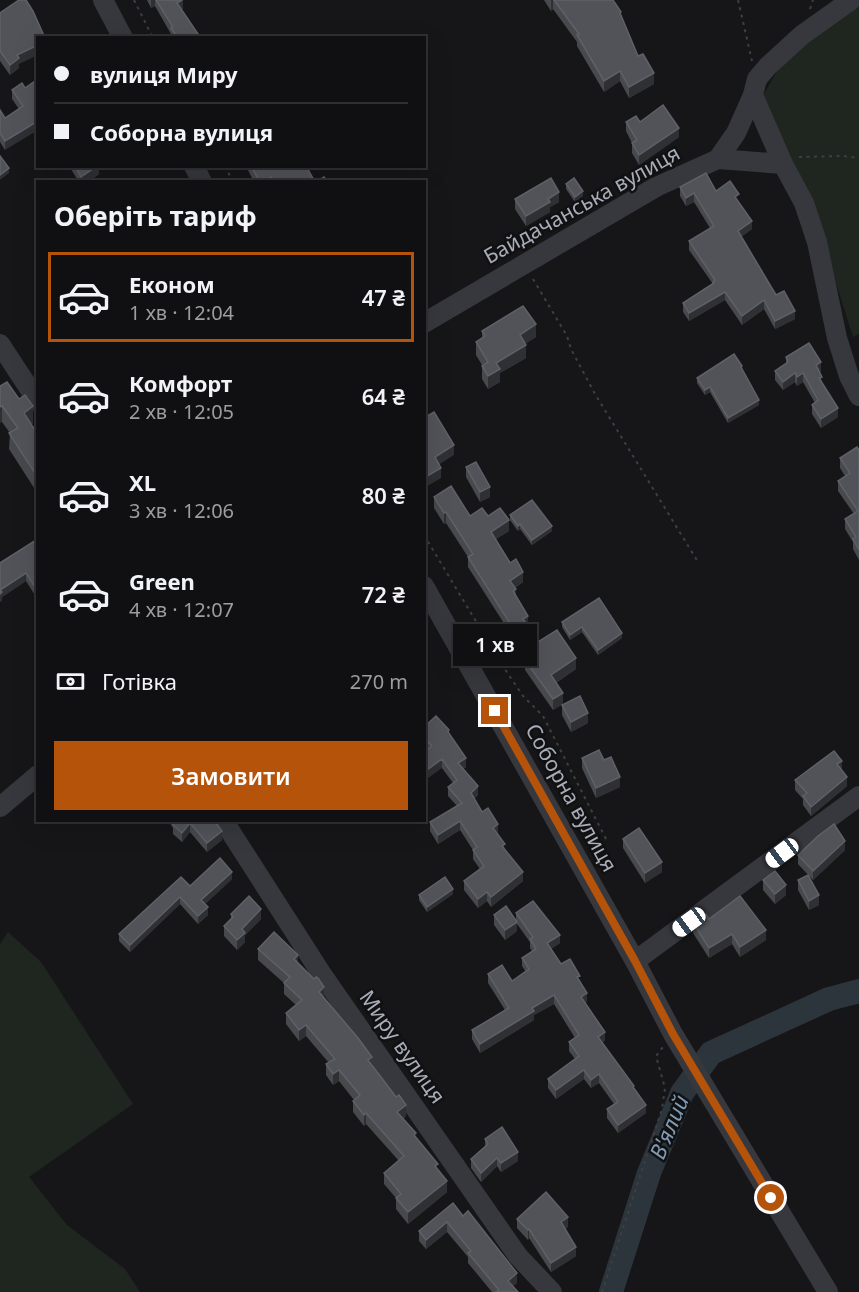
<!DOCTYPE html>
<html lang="uk">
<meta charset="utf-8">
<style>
body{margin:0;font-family:"Noto Sans",sans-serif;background:#19191b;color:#f1f3f6;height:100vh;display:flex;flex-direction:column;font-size:22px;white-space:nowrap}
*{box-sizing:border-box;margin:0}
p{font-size:20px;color:#9c9d9f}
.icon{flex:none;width:33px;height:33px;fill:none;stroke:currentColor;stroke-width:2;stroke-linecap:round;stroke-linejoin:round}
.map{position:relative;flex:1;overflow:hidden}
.details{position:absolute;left:36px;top:180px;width:390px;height:642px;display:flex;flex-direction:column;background:#101012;border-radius:0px;box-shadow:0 6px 24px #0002,0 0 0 2px #303032}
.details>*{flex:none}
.guide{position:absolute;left:36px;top:36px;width:390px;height:132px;border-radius:0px;box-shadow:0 6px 24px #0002,0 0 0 2px #303032;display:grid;align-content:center;height:132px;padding:0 18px;background:#101012}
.end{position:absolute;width:27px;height:27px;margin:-14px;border:8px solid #b45309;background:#fff;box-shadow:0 0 0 3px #fff}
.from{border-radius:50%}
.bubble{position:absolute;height:42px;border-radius:0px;background:#101012;box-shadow:0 6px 24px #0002,0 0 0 2px #303032;font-size:20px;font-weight:600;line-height:42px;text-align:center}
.car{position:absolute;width:18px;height:36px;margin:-18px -9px;border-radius:8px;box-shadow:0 0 4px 2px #0007;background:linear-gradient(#fff 24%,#345 0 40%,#fff 0 76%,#345 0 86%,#fff 0)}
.guide b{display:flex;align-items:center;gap:21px;height:57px;font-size:22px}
.guide b+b{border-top:2px solid #303032}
.guide i{width:15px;height:15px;background:#f1f3f6}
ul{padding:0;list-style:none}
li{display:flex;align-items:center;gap:18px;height:90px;margin:0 12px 9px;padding:0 6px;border:3px solid transparent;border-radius:0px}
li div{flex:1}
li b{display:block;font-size:22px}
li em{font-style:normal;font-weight:600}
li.on{border-color:#b45309}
li>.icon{width:54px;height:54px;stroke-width:1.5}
h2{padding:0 18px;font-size:27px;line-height:72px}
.pay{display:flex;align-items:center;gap:15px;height:66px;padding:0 18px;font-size:22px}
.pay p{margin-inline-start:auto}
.button{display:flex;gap:12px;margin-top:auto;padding:12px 18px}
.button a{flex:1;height:69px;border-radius:0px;background:#b45309;color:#fff;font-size:24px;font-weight:600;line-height:69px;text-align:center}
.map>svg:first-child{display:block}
.green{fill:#1e261f}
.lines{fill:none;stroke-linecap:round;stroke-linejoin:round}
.river{stroke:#2c353c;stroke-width:24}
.path{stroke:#3d3f44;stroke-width:2;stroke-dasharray:3 4.5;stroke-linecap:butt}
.minor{stroke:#37383d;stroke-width:20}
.wall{fill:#47494d}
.shaded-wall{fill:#2f3033}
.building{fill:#525359;stroke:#5f6168;stroke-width:1.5}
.route{stroke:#b45309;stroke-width:8}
.labels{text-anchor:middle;stroke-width:5;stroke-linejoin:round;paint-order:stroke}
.street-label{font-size:21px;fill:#a8adb8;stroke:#111113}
.water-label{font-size:22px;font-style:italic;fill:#7f9bb3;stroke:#111113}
</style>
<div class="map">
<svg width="859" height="1292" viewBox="0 0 859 1292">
<rect width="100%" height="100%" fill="#161618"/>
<g class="green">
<path d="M859 4V334L853 337 826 251 761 99 784 59Z"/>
<path d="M8 932 41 962 133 1104 29 1177 67 1225 125 1269 140 1292H0V944Z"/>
</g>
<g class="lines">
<path class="river" d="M611 1292 649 1173 682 1093 711 1053 829 999 859 991"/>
<g class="path">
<path d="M134 0 153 38"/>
<path d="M738 0 752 61"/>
<path d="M810 9 813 0"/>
<path d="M799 157 843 156 859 158"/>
<path d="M225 166 233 182"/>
<path d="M533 279 567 336 571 349 595 394 698 562"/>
<path d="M424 535 504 668 523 696 543 716 606 839"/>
<path d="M602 1292 662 1109 665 1088 656 1056 663 1047"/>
</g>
<g class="minor">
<path d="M103 0 123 38"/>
<path d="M753 95 783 164 804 203 817 242 837 338 849 376 859 396"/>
<path d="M718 159 783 164"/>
<path d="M194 166 202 182"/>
<path d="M424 323 656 187 718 159 736 133 753 95 757 79 768 66 802 35 851 0"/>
<path d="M0 344 38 402"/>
<path d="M424 586 635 961 673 1034 828 1292"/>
<path d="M0 807 38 775"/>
<path d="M223 820 321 973 518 1256 552 1292"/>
<path d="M635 961 859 796"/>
</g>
</g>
<g class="wall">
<path d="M147 0H183V8L181 10 198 38H172L171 34 155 6 151 8Z"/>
<path d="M544 0H613L638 56 654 84 629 98 620 81 604 92 577 46V42L553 9 551 11Z"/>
<path d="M0 13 19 64V68L10 75 0 61Z"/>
<path d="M38 79 5 150 0 142V110L5 118 19 109 12 99V90L25 88Z"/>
<path d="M626 122H640L679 137 639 165 632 153V143L626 131Z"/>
<path d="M69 166H99V174L88 182H79Z"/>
<path d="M248 166H281L315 182H254L248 170Z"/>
<path d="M566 184 583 196 575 202 566 189Z"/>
<path d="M680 187 716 191 739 202 752 229 741 237 776 295 795 319 775 329 764 309 742 325 725 300 689 321 683 312V303L713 284 689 250V241L710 228 694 202 686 206 680 196Z"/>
<path d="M515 199 559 202 550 207V212L526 226 515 209Z"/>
<path d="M482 331 536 337 525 344 526 358 500 373V382L488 389 482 379V365L476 355V342L482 338Z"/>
<path d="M786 357 821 371 820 372 822 384 838 417 821 428 812 414V405L815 403 803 382 797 386 795 382 783 390 775 380V371L786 363Z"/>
<path d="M742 369 759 405 728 423 710 392 705 395 697 383V378Z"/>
<path d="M0 386 33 423 31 424 38 435V494L9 449 10 433 2 422Z"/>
<path d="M859 450V560L853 549V542L845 529V519L854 514 838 491V481L845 476 840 468V458Z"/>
<path d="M466 467 490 497 480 502 466 477Z"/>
<path d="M434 497 470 516H488L509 531 496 539 523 582 515 588 516 596 528 627 538 642 576 669 556 683 563 704 553 710 525 670V666L514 649V639L468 567V557L446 523 444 524 434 508Z"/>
<path d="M510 515 552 531 532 545 520 529 518 531 510 520Z"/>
<path d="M38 543V600L26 581 2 597V601L0 563Z"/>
<path d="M562 622 622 638 598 655 582 632 570 640 562 627Z"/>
<path d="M562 705 588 723 571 732 562 715Z"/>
<path d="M424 727 449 734 466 767 463 769 478 795 474 799 482 812 498 834 505 849 523 881 491 907 487 901 478 908 464 890V881L480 869 473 859V850L460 830 438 844 430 831V822L457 806 448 796V787L453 783 442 768 424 747Z"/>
<path d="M582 758 604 760 620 787 596 798 582 768Z"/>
<path d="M841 770 847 786 811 816 803 805V799L795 790V780Z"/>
<path d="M168 820H203L222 840 207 852 190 832 182 842 173 834V828Z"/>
<path d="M623 839 662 872 645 883 623 848Z"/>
<path d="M845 850 813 880 798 864V855Z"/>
<path d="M232 879 205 904 208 915 198 924 180 904 130 952 119 941V934L190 886Z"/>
<path d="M763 880 786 895 775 904 763 890Z"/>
<path d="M798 880 819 905 809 910 798 890Z"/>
<path d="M453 894 427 912 419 900V895Z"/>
<path d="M516 913 560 943 551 949 561 964 580 981 587 1001 585 1003 605 1040 602 1043 634 1089 646 1113 618 1133 607 1118V1109L614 1104 599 1083 591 1088 584 1079 556 1099 548 1088V1079L575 1059 569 1051V1042L575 1038 554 1004 534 1015V1020L480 1053 472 1039V1030L505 1010 488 983V974L512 981 526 972 522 966V958L532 951 530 948V942L517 924V931L505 940 494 925V915L516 920Z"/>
<path d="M231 914 261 919 245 935V942L237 950 224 936V926L231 920Z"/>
<path d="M709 919 766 940 740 957 732 944 709 958 693 933V923Z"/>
<path d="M258 949 298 963 324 997 372 1065 406 1116 403 1119 438 1169 447 1192 408 1224 396 1209V1198L384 1184V1173L399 1161 366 1124 364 1126 353 1112V1101L354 1100 339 1081 333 1085 326 1075V1064L329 1063 306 1036 299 1041 286 1024V1013L296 1005 284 994V983L258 960Z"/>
<path d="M485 1139 518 1161 501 1172 497 1166 481 1182 471 1168V1159L485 1147Z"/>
<path d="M453 1203 517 1283 513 1286 518 1292H492L468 1263V1257L447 1232 426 1249 419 1241V1231Z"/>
<path d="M517 1219 568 1227 565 1229 576 1256 551 1272 529 1238 528 1240 517 1228Z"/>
</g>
<g class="shaded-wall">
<path d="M151 0H155V6L151 8Z"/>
<path d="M182 0H183V8L177 12V3Z"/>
<path d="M551 0H553V9L551 11Z"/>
<path d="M38 45V55L19 64V68L10 75V65L17 55Z"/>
<path d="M620 71V81L604 92V81Z"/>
<path d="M654 73V84L629 98V87Z"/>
<path d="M38 121V130L5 150V141Z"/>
<path d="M679 128V137L639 165V155Z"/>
<path d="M97 166H99V174L88 182H81V177Z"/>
<path d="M9 168V173L0 180V175Z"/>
<path d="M271 177V182H263Z"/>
<path d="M583 191V196L575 202V197Z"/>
<path d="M559 192V202L550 207V212L526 226V216L548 199Z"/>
<path d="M694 193V202L686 206V198Z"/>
<path d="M752 221V229L738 239V231Z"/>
<path d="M725 292V300L689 321V313Z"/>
<path d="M764 300V309L742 325V316Z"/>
<path d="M795 311V319L775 329V321Z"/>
<path d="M536 324V337L520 347V335Z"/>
<path d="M526 345V358L500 373V382L488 389V376L496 363Z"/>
<path d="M821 362V371L816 374V365Z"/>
<path d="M795 373V382L783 390V382Z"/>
<path d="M803 373V382L797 386V377Z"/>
<path d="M710 387V392L705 395V390Z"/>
<path d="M759 400V405L728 423V418Z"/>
<path d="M2 406V422L0 423V407Z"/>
<path d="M33 406V423L24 429V413Z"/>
<path d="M838 408V417L821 428V419Z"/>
<path d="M454 445V455L435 467V457Z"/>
<path d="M441 468V478L424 488V478Z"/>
<path d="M490 487V497L480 502V492Z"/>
<path d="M446 512V523L444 524V513Z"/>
<path d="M509 520V531L491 542V532Z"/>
<path d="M520 524V529L518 531V526Z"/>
<path d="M552 526V531L532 545V540Z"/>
<path d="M523 572V582L510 591V581Z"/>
<path d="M26 573V581L2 597V601L0 602V590Z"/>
<path d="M528 616V627L523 630V619Z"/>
<path d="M582 627V632L570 640V635Z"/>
<path d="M622 633V638L598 655V650Z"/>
<path d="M576 658V669L551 686V675Z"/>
<path d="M563 693V704L553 710V699Z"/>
<path d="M588 713V723L571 732V722Z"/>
<path d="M466 758V767L458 772V763Z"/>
<path d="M442 759V768L424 781V772Z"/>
<path d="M842 761V770L837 764Z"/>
<path d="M620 777V787L596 798V788Z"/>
<path d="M847 777V786L811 816V807Z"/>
<path d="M478 786V795L471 802V793Z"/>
<path d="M460 821V830L438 844V835Z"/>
<path d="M190 823V832L182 842V833Z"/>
<path d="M498 824V834L493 837V828Z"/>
<path d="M222 831V840L207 852V843Z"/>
<path d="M845 841V850L813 880V871Z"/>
<path d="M662 862V872L645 883V873Z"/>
<path d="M232 872V879L201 908V900Z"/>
<path d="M523 872V881L491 907V897Z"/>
<path d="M786 885V895L775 904V894Z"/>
<path d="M453 889V894L427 912V907Z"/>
<path d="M487 892V901L478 908V899Z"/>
<path d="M819 895V905L809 910V901Z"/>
<path d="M180 897V904L130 952V945Z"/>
<path d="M208 907V915L198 924V916Z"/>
<path d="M261 909V919L245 935V942L237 950V940L242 929Z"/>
<path d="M517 922V931L505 940V930Z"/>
<path d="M766 930V940L740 957V947Z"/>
<path d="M732 934V944L709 958V948Z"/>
<path d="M560 935V943L547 951V943Z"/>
<path d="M298 955V966L294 959Z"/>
<path d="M324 987V998L319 992Z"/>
<path d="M587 993V1001L581 1006V997Z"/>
<path d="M554 995V1004L534 1015V1020L480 1053V1044L532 1008Z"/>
<path d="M306 1025V1036L299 1041V1030Z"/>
<path d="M605 1032V1040L598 1046V1037Z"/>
<path d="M339 1070V1081L333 1085V1074Z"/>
<path d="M584 1070V1079L556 1099V1090Z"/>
<path d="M599 1074V1083L591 1088V1080Z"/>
<path d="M406 1105V1116L397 1123V1112Z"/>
<path d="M646 1105V1113L618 1133V1125Z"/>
<path d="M366 1113V1124L364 1126V1115Z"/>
<path d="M518 1152V1161L501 1172V1163Z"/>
<path d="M497 1158V1166L481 1182V1173Z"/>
<path d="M447 1181V1192L408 1224V1212Z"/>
<path d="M568 1217V1227L561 1232V1222Z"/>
<path d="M447 1222V1232L426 1249V1240Z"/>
<path d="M529 1229V1238L528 1240V1230Z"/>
<path d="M576 1247V1256L551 1272V1263Z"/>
<path d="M517 1273V1283L508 1291V1281Z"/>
</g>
<g class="building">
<path d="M19 0H26L33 11 45 38H38V45L17 55 19 58 10 65 0 51V13Z"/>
<path d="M156 0H182L177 3 198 34 194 36 195 38H178L171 28 173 27Z"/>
<path d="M554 0H613L621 12 620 13 638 56 643 54 654 73 629 87 620 71 604 81 577 35 579 34Z"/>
<path d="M38 79V121L5 141 0 133V110L5 118 23 106 12 90 22 83 25 88Z"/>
<path d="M663 105 679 128 639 155 632 143 637 140 626 122 636 116 640 122Z"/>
<path d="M0 156 9 168 0 175Z"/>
<path d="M75 166H97L81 177Z"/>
<path d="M251 166H306L315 182H274L271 177 263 182H260Z"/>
<path d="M706 173 716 191 730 181 739 194 735 197 752 221 738 231 776 295 784 291 795 311 775 321 764 300 742 316 725 292 689 313 683 303 714 283 713 282 715 280 689 241 714 226 694 193 686 198 680 187Z"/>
<path d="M324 177 327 182H316Z"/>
<path d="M551 178 559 192 548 199 550 202 526 216 515 199Z"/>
<path d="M574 178 583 191 575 197 566 184Z"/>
<path d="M523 306 536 324 520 335 526 345 496 363 500 369 488 376 482 366 488 362 476 342 485 336 482 331Z"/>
<path d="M809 343 821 362 816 365 822 377 819 378 838 408 821 419 812 405 818 400 803 373 797 377 795 373 783 382 775 371 788 362 786 357Z"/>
<path d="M734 354 742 366 741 367 759 400 728 418 710 387 705 390 697 378Z"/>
<path d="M7 382 19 399 25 395 33 406 24 413 38 435V478L9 433 18 428 2 406 0 407V386Z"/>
<path d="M434 412 454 445 435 457 441 468 424 478V418Z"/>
<path d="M857 447 859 450V550L853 539 856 537 845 519 858 511 838 481 850 473 840 458Z"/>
<path d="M476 462 490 487 480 492 466 467Z"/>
<path d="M451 486 470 516 482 508 488 516 500 508 509 520 491 532 510 563 516 559 523 572 510 581 516 589 513 591 528 616 523 619 538 642 557 630 576 658 551 675 563 693 553 699 525 660 527 658 514 639 518 636 468 557 473 554 446 512 444 513 434 497Z"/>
<path d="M532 500 552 526 532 540 520 524 518 526 510 515Z"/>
<path d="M36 540 38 543V592L26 573 0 590 2 592 0 594V563Z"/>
<path d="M599 598 622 633 598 650 582 627 570 635 562 622Z"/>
<path d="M580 696 588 713 571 722 562 705Z"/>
<path d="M436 716 449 730 448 732 466 758 458 763 478 786 471 793 482 812 488 808 498 824 493 828 505 844 502 846 523 872 491 897 487 892 478 899 464 881 484 866 473 850 477 847 460 821 438 835 430 822 462 803 448 787 457 780 442 759 424 772V752L432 746 424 738V727Z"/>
<path d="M599 750 604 760 611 757 620 777 596 788 582 758Z"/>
<path d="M834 751 842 761 837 764 847 777 811 807 803 796 807 793 795 780Z"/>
<path d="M174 820H203L206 823 210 820H214L222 831 207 843 190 823 182 833 173 825 175 822Z"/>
<path d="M834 824 845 841 813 871 798 855 818 836Z"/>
<path d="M639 828 662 862 645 873 623 839Z"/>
<path d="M220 858 232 872 201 900 208 907 198 916 180 897 130 945 119 934 181 877 190 886Z"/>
<path d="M775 871 786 885 775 894 763 880Z"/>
<path d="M808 875 819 895 809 901 798 880Z"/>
<path d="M445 877 453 889 427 907 419 895Z"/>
<path d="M249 896 261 909 242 929 245 933 237 940 224 926 233 917 231 914Z"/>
<path d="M740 896 766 930 740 947 732 934 709 948 693 923 706 914 709 919Z"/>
<path d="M533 901 560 935 547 943 561 964 570 959 580 976 577 977 587 993 581 997 605 1032 598 1037 634 1086 633 1087 646 1105 618 1125 607 1109 618 1102 599 1074 591 1080 584 1070 556 1090 548 1079 579 1056 569 1042 579 1035 554 995 532 1008 534 1011 480 1044 472 1030 509 1008 488 974 502 965 512 981 529 969 522 958 536 949 530 939 533 937 516 913Z"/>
<path d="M506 906 517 922 505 930 494 915Z"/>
<path d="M274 932 298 955 294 959 314 979 316 977 318 978 324 987 319 992 358 1038 372 1057 368 1060 396 1097 399 1095 406 1105 397 1112 416 1133 414 1135 438 1164 435 1166 447 1181 408 1212 396 1198 401 1194 384 1173 404 1156 366 1113 364 1115 353 1101 360 1095 339 1070 333 1074 326 1064 335 1059 306 1025 299 1030 286 1013 302 1000 284 983 290 977 258 949Z"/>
<path d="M502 1127 518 1152 501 1163 497 1158 481 1173 471 1159 488 1144 485 1139Z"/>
<path d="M546 1192 568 1217 561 1222 576 1247 551 1263 529 1229 528 1230 517 1219Z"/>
<path d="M453 1203 463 1216 468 1211 517 1273 508 1281 518 1292H496L499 1290 468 1253 471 1251 447 1222 426 1240 419 1231Z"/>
</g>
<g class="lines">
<path class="route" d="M495 711 635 961 673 1034 771 1198"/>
</g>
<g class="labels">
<g class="street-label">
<text transform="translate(582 205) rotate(-29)" y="7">Байдачанська вулиця</text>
<text transform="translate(571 798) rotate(61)" y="7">Соборна вулиця</text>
<text transform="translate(402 1047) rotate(55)" y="7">Миру вулиця</text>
</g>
<g class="water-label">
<text transform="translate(669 1127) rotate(-67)" y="8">В'ялий</text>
</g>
</g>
</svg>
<i class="end from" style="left:771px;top:1198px"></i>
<i class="end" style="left:495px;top:711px"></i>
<div class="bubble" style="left:453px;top:624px;width:84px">1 хв</div>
<i class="car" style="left:782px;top:853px;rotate:233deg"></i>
<i class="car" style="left:689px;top:922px;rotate:234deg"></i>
<div class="guide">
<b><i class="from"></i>вулиця Миру</b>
<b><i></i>Соборна вулиця</b>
</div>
<section class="details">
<h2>Оберіть тариф</h2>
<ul>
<li class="on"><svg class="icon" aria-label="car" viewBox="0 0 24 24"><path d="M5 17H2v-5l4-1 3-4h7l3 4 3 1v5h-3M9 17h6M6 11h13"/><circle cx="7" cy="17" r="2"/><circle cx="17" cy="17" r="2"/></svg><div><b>Економ</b><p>1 хв · 12:04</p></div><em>47 ₴</em></li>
<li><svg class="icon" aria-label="car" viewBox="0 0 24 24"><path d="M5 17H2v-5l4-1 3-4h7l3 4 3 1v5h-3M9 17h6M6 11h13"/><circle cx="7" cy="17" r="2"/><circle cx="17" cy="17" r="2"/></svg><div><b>Комфорт</b><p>2 хв · 12:05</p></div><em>64 ₴</em></li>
<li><svg class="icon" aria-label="car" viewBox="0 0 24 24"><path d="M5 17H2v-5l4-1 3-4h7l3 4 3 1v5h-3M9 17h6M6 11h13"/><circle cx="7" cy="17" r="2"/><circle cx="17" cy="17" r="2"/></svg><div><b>XL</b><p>3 хв · 12:06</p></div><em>80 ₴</em></li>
<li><svg class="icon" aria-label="car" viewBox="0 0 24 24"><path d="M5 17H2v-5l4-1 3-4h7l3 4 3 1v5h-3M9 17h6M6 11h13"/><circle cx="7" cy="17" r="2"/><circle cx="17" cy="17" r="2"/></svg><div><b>Green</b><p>4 хв · 12:07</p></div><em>72 ₴</em></li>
</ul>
<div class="pay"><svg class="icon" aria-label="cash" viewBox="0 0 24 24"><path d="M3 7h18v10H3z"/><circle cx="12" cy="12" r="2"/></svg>Готівка<p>270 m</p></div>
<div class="button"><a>Замовити</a></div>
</section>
</div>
